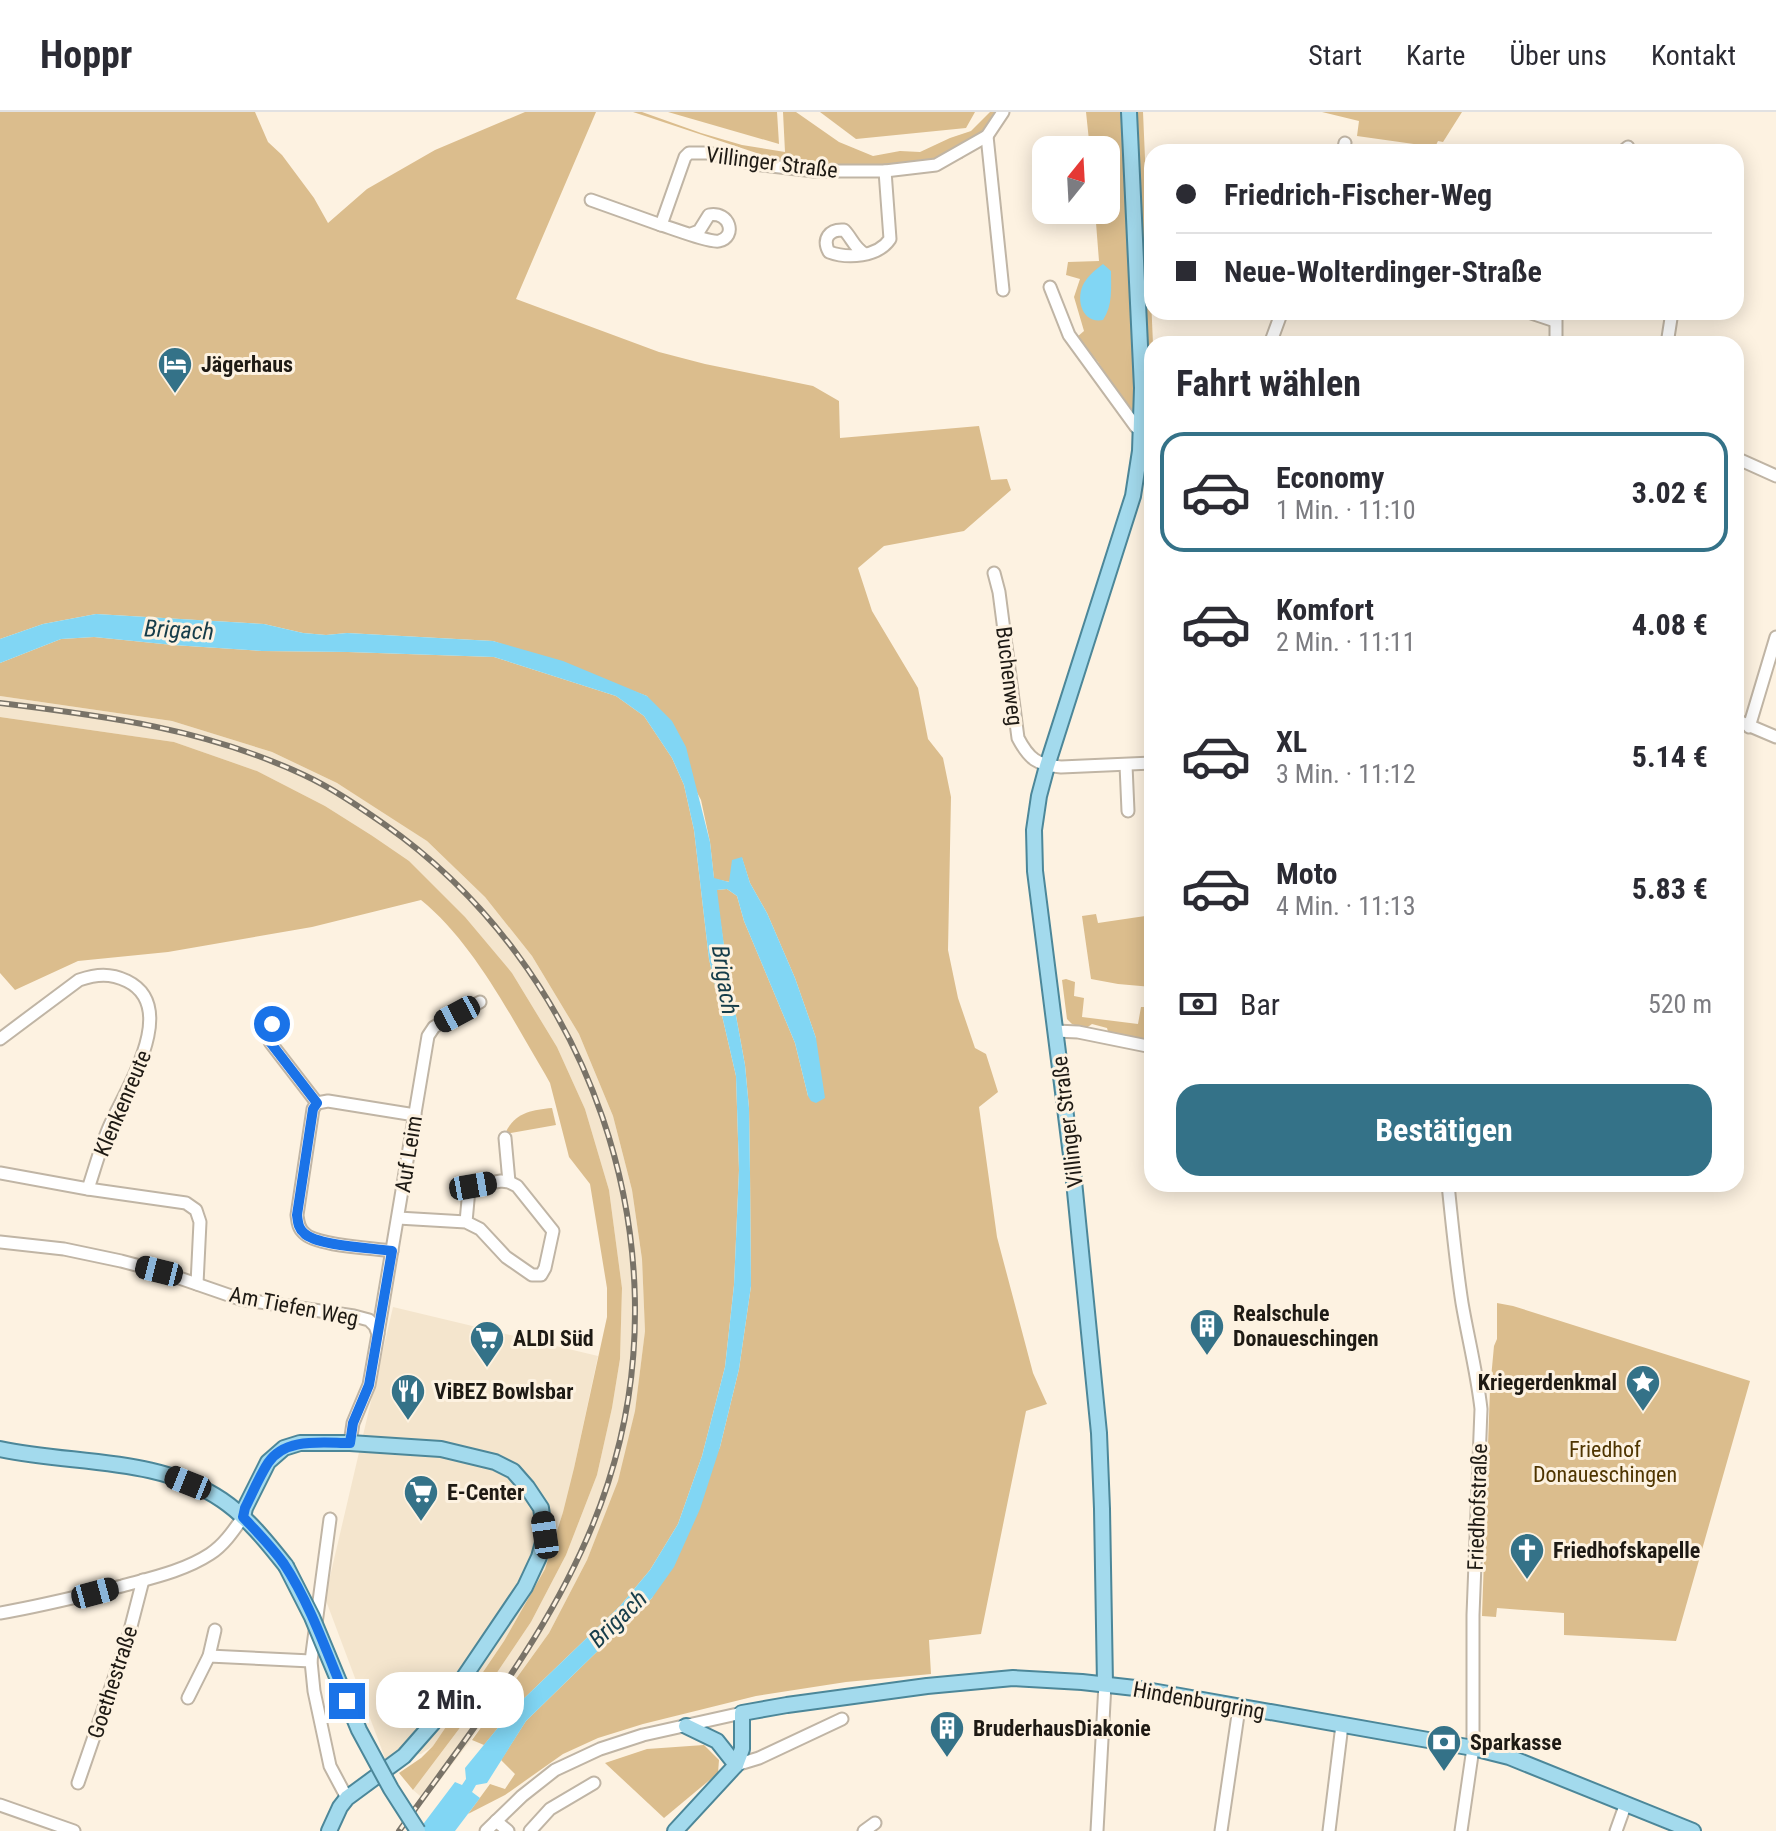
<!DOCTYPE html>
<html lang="de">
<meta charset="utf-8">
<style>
body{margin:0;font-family:"Roboto Condensed",sans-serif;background:#f7f7f7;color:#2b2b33;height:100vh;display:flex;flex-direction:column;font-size:30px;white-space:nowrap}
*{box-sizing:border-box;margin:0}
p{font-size:26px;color:#7c7c81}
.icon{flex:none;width:44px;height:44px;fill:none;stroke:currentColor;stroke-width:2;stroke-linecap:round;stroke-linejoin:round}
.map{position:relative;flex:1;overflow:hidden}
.panel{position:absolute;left:1144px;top:224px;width:600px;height:856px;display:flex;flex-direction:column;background:#fff;border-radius:24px;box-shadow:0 4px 20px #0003}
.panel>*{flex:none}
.banner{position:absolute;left:1144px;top:32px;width:600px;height:176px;border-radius:24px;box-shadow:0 4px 20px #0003;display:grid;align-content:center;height:176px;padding:0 32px;background:#fff}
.needle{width:52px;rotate:18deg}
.fabs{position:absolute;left:1032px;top:24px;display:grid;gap:16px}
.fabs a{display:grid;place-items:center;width:88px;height:88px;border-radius:16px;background:#fff;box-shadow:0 4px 20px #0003;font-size:40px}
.end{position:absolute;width:36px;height:36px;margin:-18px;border:10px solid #1a73e8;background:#fff;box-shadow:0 0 0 4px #fff}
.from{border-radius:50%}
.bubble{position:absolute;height:56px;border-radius:24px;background:#fff;box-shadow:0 4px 20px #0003;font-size:26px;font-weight:700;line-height:56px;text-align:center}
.car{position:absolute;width:24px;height:48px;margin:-24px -12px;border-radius:10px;box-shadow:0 0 6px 2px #0007;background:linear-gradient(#222 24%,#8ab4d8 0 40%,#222 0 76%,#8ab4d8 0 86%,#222 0)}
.banner b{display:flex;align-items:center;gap:28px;height:76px;font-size:30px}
.banner b+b{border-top:2px solid #e1e1e2}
.banner i{width:20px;height:20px;background:#2b2b33}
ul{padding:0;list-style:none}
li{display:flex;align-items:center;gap:24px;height:120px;margin:0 16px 12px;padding:0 16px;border:4px solid transparent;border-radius:24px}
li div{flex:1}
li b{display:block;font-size:30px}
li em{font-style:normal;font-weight:700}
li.on{border-color:#347288}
li>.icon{width:72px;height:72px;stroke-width:1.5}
h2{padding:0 32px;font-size:36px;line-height:96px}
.pay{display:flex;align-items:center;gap:20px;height:88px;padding:0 32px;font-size:30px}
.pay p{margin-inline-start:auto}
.action{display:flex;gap:16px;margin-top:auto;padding:16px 32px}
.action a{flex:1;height:92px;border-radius:24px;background:#347288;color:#fff;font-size:32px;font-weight:700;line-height:92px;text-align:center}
header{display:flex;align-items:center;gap:48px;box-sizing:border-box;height:112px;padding:0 40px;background:#fff;border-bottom:2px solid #e1e1e2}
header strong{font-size:38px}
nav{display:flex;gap:44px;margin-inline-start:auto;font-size:28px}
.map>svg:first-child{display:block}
.built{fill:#f4e5cd}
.green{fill:#dbbd8d}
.water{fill:#81d6f4}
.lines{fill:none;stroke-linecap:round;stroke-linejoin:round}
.minor-casing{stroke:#c0b5a5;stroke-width:15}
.major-casing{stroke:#4c8799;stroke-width:18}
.minor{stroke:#fff;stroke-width:11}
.major{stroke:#a3daed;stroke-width:14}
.rail-casing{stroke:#797368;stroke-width:6}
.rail{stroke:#fdf2e1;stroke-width:3;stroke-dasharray:9;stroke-linecap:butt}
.major-bridge-casing{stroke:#4c8799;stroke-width:18;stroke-linecap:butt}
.major-bridge{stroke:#a3daed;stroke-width:14}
.route{stroke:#1a73e8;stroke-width:10}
.labels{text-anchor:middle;stroke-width:6;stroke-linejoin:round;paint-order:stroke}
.street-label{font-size:22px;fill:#1e1a14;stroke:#fdf2e1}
.poi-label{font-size:22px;font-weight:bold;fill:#1e1a14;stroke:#fdf2e1;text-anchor:start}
.park-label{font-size:22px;fill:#4f3500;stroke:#fdf2e1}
.water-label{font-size:24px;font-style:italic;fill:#163d4a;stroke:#fdf2e1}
</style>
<header>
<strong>Hoppr</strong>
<nav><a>Start</a><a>Karte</a><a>Über uns</a><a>Kontakt</a></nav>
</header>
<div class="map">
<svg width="1776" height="1719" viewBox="0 0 1776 1719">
<rect width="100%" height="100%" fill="#fdf2e1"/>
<g class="built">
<path d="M0 584 172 609 272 640 337 671 387 702 427 729 485 785 532 844 579 922 613 1004 632 1078 642 1147 645 1219 635 1300 619 1369 587 1448 549 1521 489 1604 425 1688 413 1678 459 1617 531 1510 566 1443 597 1363 612 1296 620 1247 622 1176 609 1078 585 997 557 935 512 861 371 723 325 694 257 659 174 630 0 605Z"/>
<path d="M393 1195 598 1244 574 1356 563 1400 545 1457 504 1529 433 1634 421 1642 385 1646 325 1486Z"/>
</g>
<g class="green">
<path d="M0 0H255L268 30 282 43 314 86 328 111 367 77 435 38 525 0H596L516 187 659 240 705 252 813 274 839 289 840 326 979 314 991 368 1007 367 1011 378 964 419 884 434 858 456 872 499 918 576 928 627 943 646 951 685 948 838 958 886 975 936 986 942 998 980 979 995 997 1125 1033 1261 1047 1292 1026 1299 981 1522 929 1528 931 1562 846 1570 756 1584 643 1612 598 1626 563 1642 505 1683 468 1702 490 1672 505 1677 515 1662 501 1648 526 1609 652 1486 720 1335 739 1257 751 1174 750 1061 749 996 745 953 726 849 716 778 727 777 737 784 744 809 795 931 808 984 816 926 795 866 767 801 750 771 742 746 730 770 714 767 710 730 701 688 647 584 493 529 347 521 326 523 303 521 264 512 96 502 43 512 0 527Z"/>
<path d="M633 0H642L701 21 742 33 785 40 783 0H796L839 30 873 44 900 39 920 40 950 26 971 19 990 0H1010L1005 3 962 47 873 55 790 52Z"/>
<path d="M668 0H777L779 32Z"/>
<path d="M820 0H975L966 16 856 27Z"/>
<path d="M1086 0H1143L1153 232 1152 294 1130 302 1098 250 1077 225 1084 219 1074 185 1080 167 1066 163 1068 150 1099 149 1095 98H1106V38H1090Z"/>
<path d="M1322 0H1462L1443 30 1438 29 1435 35 1357 24 1359 9Z"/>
<path d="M94 525 173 533 262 539 348 540 494 545 616 584 644 604 672 646 684 673 694 718 709 847 736 964 739 1058 734 1173 725 1255 702 1344 678 1412 650 1458 620 1494 514 1596 484 1633 472 1628 549 1521 587 1448 618 1369 635 1299 645 1219 642 1147 632 1078 613 1004 579 922 532 844 485 785 427 729 337 671 272 640 172 609 0 584V551L61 527Z"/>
<path d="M0 605 174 630 257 659 325 694 371 723 409 749 465 805 512 861 557 935 585 997 609 1078 622 1176 620 1247 612 1296 597 1363 566 1443 531 1510 459 1617 413 1678 399 1661 421 1646 433 1634 504 1529 545 1457 563 1400 574 1356 607 1205V1176L590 1072 569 1045 567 1037 550 971 545 962C511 905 474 831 421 788L312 815 168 840 78 849 15 878 0 861Z"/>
<path d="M1096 802 1098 811 1152 803V875L1118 872 1091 867 1082 804Z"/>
<path d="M1066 867 1075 870 1074 884 1084 886 1082 905 1138 912 1141 895H1152V929L1109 923 1107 916 1092 912 1085 917 1072 912 1067 907 1062 868Z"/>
<path d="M552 996 556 1013 505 1022C514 1001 531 998 552 996Z"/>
<path d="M1497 1191 1513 1194 1750 1269 1676 1529 1564 1523V1501L1497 1496 1496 1505 1482 1504 1490 1277 1494 1234 1497 1227Z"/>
<path d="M704 1633 719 1648 718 1661 664 1706 605 1651 647 1637Z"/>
</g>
<g class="water">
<path d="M1103 152 1111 159C1111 176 1113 193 1103 208 1082 212 1075 187 1084 171 1089 163 1095 158 1103 152Z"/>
<path d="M96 502 264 512 303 521 326 523 347 521 493 529 563 549 647 584 672 609 686 635 710 730 714 766 729 770 732 748 742 745 750 771 767 801 795 866 816 926 825 986 816 991 811 989 808 984 795 931 744 809 737 784 727 777 717 778 726 849 745 953 749 996 750 1061 751 1174 739 1257 720 1335 700 1397 674 1455 652 1486 526 1609 487 1671 476 1673 472 1680 480 1686 455 1719H418L455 1670 462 1673 466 1667 465 1656 514 1596 620 1494 650 1458 678 1412 702 1344 725 1255 734 1173 739 1058 736 964 709 847 694 718 684 673 672 646 644 604 616 584 494 545 348 540 262 539 173 533 94 525 61 527 0 551V527L43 512Z"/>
</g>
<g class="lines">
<g class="minor-casing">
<g id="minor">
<path d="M987 24 1003 178"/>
<path d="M1343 40 1345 31"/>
<path d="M1622 40 1628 35"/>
<path d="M591 88 661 113"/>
<path d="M691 122 699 119 709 103C730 99 737 125 719 129 710 131 672 116 661 113L685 45 689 41H708L754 52 814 59H885L936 53 987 24 1003 0"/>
<path d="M865 142C854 136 852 126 844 118 829 117 822 127 829 140 848 147 878 145 890 127L885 59"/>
<path d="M1050 175 1069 223 1136 315 1142 316"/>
<path d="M1528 200 1555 209"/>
<path d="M1270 232 1281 202 1284 200"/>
<path d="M1556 232V200"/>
<path d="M1667 232 1672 200"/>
<path d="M1736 346 1776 364"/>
<path d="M994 461 999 480 1018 626C1029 647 1037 653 1061 655L1152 651"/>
<path d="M1736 608 1776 625"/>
<path d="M1749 615 1776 525"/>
<path d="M1126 653 1128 699"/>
<path d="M272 912 270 930 317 991"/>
<path d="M1056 919 1078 920 1152 935"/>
<path d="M0 927 79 868C97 862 110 861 127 869 180 895 126 977 110 1013 101 1033 95 1056 88 1077"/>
<path d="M505 1026 509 1070"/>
<path d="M0 1061 88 1077 186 1091 196 1098 200 1110 197 1172"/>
<path d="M1448 1072C1452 1112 1456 1152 1462 1191 1468 1226 1477 1261 1481 1297L1473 1503V1636L1461 1719"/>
<path d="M398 1106 466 1110 480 1117 506 1145 532 1163H541L545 1156 553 1119 517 1074 509 1070 501 1069 473 1074 469 1077 466 1110"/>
<path d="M0 1130 64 1137 121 1149 159 1159 240 1187 354 1204 369 1208 375 1214 378 1222 369 1273 353 1311 350 1331"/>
<path d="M392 1139C373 1136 316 1134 304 1121 298 1116 298 1110 297 1103L313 997 317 991 328 989 415 1003"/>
<path d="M378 1221 428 924 434 915 480 890"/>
<path d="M330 1407 311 1549 314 1579 330 1654 347 1686"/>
<path d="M0 1501C41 1494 81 1484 122 1474 151 1466 184 1459 210 1442 224 1433 234 1418 243 1405"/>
<path d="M209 1544 311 1549"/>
<path d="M188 1586 209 1544 215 1518"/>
<path d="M736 1653 759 1646 842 1607"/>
<path d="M78 1671 128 1526 143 1468"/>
<path d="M0 1693 74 1719"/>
<path d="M496 1709 508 1719"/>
<path d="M486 1719 522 1684 555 1658 600 1637 643 1623 742 1601"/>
<path d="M530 1719 550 1697 594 1671"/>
<path d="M864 1719 875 1711"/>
<path d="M1097 1719 1105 1572"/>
<path d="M1221 1719 1239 1596"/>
<path d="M1329 1719 1342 1613"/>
<path d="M1616 1719 1626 1691"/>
</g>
</g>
<g class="major-casing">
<g id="major">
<path d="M0 1337C73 1353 157 1344 222 1388 247 1405 267 1430 286 1454"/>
<path d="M243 1405 245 1396 268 1350 284 1336 300 1331H350L441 1337 495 1350 513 1359 527 1375 541 1396 545 1423 539 1445 525 1475 433 1611 404 1644 347 1686 340 1695 329 1719"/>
<path d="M1105 1572 1102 1397 1099 1321 1073 1059 1035 759 1034 718 1039 684 1047 654 1133 384 1140 339 1142 276 1129 0"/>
<path d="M686 1614 717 1629 736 1653"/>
<path d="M675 1719 736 1653 742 1637V1601L787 1593 927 1574 1013 1566 1082 1570 1135 1576 1473 1636 1509 1645 1693 1719"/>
</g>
</g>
<use href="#minor" class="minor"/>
<use href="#major" class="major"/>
<g class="rail-casing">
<path id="rail" d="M0 591C106 604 206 617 304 663 332 676 358 694 384 712 590 856 686 1131 608 1371 566 1502 478 1609 399 1719"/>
</g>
<use href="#rail" class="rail"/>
<g class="major-bridge-casing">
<path id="major-bridge" d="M286 1454 312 1505 359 1618 391 1677 418 1719"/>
</g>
<use href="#major-bridge" class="major-bridge"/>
</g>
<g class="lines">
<path class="route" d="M272 912 270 930 317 991 313 997 297 1103C298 1110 298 1116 304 1121 316 1134 373 1136 392 1139L369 1273 353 1311 350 1331C322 1331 285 1325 268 1351 259 1365 252 1382 245 1396L243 1405C257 1420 272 1435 284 1452 310 1491 329 1546 347 1589"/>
</g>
<defs>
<g id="hotel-pin" transform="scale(1.8)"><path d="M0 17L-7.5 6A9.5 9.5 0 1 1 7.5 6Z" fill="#347288" stroke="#fdf2e1"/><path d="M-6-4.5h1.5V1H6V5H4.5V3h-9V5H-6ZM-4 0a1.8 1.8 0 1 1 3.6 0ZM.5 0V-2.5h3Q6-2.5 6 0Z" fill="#fff"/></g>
<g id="building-pin" transform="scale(1.8)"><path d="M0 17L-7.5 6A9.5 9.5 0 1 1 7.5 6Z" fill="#347288" stroke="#fdf2e1"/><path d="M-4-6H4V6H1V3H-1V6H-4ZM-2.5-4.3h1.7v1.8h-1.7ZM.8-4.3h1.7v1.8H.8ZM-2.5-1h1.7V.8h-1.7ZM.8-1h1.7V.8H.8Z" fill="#fff"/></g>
<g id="supermarket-pin" transform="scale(1.8)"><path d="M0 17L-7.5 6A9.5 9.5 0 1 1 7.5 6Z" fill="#347288" stroke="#fdf2e1"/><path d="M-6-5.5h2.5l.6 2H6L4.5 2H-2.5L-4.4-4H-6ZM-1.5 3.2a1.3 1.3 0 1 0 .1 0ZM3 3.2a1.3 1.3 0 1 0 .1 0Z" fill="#fff"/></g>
<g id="sight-pin" transform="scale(1.8)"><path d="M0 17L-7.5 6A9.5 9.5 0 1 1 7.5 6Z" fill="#347288" stroke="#fdf2e1"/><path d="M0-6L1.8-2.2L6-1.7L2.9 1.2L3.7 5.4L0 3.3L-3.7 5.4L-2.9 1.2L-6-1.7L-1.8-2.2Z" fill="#fff"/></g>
<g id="restaurant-pin" transform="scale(1.8)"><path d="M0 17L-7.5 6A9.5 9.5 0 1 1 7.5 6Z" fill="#347288" stroke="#fdf2e1"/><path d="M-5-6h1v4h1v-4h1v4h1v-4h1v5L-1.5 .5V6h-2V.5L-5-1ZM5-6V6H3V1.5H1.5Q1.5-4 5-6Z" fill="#fff"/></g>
<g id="church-pin" transform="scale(1.8)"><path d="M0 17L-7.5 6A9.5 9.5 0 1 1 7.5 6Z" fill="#347288" stroke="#fdf2e1"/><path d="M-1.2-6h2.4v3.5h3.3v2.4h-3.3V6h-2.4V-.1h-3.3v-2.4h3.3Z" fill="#fff"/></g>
<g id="bank-pin" transform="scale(1.8)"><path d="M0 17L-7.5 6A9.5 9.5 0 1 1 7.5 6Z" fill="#347288" stroke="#fdf2e1"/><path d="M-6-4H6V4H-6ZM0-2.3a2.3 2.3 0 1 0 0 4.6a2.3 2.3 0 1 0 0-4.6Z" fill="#fff"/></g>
</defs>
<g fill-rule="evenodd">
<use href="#hotel-pin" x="175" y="252"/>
<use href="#building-pin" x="1207" y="1214"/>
<use href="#supermarket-pin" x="487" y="1226"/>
<use href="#sight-pin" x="1643" y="1270"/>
<use href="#restaurant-pin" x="408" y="1279"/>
<use href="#supermarket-pin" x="421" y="1380"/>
<use href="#church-pin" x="1527" y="1438"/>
<use href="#building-pin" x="947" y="1616"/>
<use href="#bank-pin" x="1444" y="1630"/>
</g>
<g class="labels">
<g class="street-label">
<text transform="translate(772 50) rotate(7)" y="8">Villinger Straße</text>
<text transform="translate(1010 564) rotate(83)" y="8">Buchenweg</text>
<text transform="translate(122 991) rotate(-67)" y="8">Klenkenreute</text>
<text transform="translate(1067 1010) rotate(-97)" y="8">Villinger Straße</text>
<text transform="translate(408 1042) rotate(-81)" y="8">Auf Leim</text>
<text transform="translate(294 1194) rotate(11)" y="8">Am Tiefen Weg</text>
<text transform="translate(1477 1395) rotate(-88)" y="8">Friedhofstraße</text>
<text transform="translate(112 1570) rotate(-72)" y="8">Goethestraße</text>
<text transform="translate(1199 1588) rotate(10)" y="8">Hindenburgring</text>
</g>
<g class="poi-label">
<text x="201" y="260">Jägerhaus</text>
<text x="1233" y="1209">Realschule<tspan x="1233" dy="25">Donaueschingen</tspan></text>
<text x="513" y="1234">ALDI Süd</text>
<text x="1617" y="1278" text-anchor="end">Kriegerdenkmal</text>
<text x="434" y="1287">ViBEZ Bowlsbar</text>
<text x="447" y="1388">E-Center</text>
<text x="1553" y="1446">Friedhofskapelle</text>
<text x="973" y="1624">BruderhausDiakonie</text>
<text x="1470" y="1638">Sparkasse</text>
</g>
<g class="park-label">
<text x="1605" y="1345">Friedhof<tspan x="1605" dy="25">Donaueschingen</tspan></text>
</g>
<g class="water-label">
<text transform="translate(179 518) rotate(3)" y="8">Brigach</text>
<text transform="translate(725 868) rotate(81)" y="8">Brigach</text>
<text transform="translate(618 1507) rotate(-44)" y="8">Brigach</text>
</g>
</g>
</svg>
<div class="fabs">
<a><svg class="needle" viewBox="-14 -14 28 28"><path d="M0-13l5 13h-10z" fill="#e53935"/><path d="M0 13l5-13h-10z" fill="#7c7c81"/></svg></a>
</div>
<i class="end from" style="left:272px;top:912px"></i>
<i class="end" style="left:347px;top:1589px"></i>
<div class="bubble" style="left:376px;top:1560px;width:148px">2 Min.</div>
<i class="car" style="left:457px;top:902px;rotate:242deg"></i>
<i class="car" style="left:473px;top:1074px;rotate:80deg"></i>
<i class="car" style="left:159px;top:1159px;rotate:284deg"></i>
<i class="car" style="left:188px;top:1371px;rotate:292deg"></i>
<i class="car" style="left:545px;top:1423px;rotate:352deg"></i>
<i class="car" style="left:95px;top:1481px;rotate:75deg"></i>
<div class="banner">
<b><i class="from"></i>Friedrich-Fischer-Weg</b>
<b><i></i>Neue-Wolterdinger-Straße</b>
</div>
<section class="panel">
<h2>Fahrt wählen</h2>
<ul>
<li class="on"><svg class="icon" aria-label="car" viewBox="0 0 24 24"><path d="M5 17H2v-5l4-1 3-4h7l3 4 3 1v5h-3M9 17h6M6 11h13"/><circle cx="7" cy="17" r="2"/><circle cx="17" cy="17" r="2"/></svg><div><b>Economy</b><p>1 Min. · 11:10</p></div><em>3.02 €</em></li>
<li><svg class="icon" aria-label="car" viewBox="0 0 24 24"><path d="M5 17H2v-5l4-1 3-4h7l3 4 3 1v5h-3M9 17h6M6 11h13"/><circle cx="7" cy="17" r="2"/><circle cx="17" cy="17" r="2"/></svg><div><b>Komfort</b><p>2 Min. · 11:11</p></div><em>4.08 €</em></li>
<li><svg class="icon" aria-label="car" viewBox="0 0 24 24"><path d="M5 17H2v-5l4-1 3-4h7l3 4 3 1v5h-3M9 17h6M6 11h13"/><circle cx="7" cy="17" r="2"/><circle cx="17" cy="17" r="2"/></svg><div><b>XL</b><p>3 Min. · 11:12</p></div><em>5.14 €</em></li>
<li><svg class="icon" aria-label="car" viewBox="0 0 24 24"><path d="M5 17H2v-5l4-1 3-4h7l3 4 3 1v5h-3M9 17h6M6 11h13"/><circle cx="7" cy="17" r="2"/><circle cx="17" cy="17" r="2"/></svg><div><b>Moto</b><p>4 Min. · 11:13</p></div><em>5.83 €</em></li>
</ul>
<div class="pay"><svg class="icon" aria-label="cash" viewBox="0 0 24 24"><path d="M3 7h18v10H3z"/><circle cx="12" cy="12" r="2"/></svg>Bar<p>520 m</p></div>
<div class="action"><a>Bestätigen</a></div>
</section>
</div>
